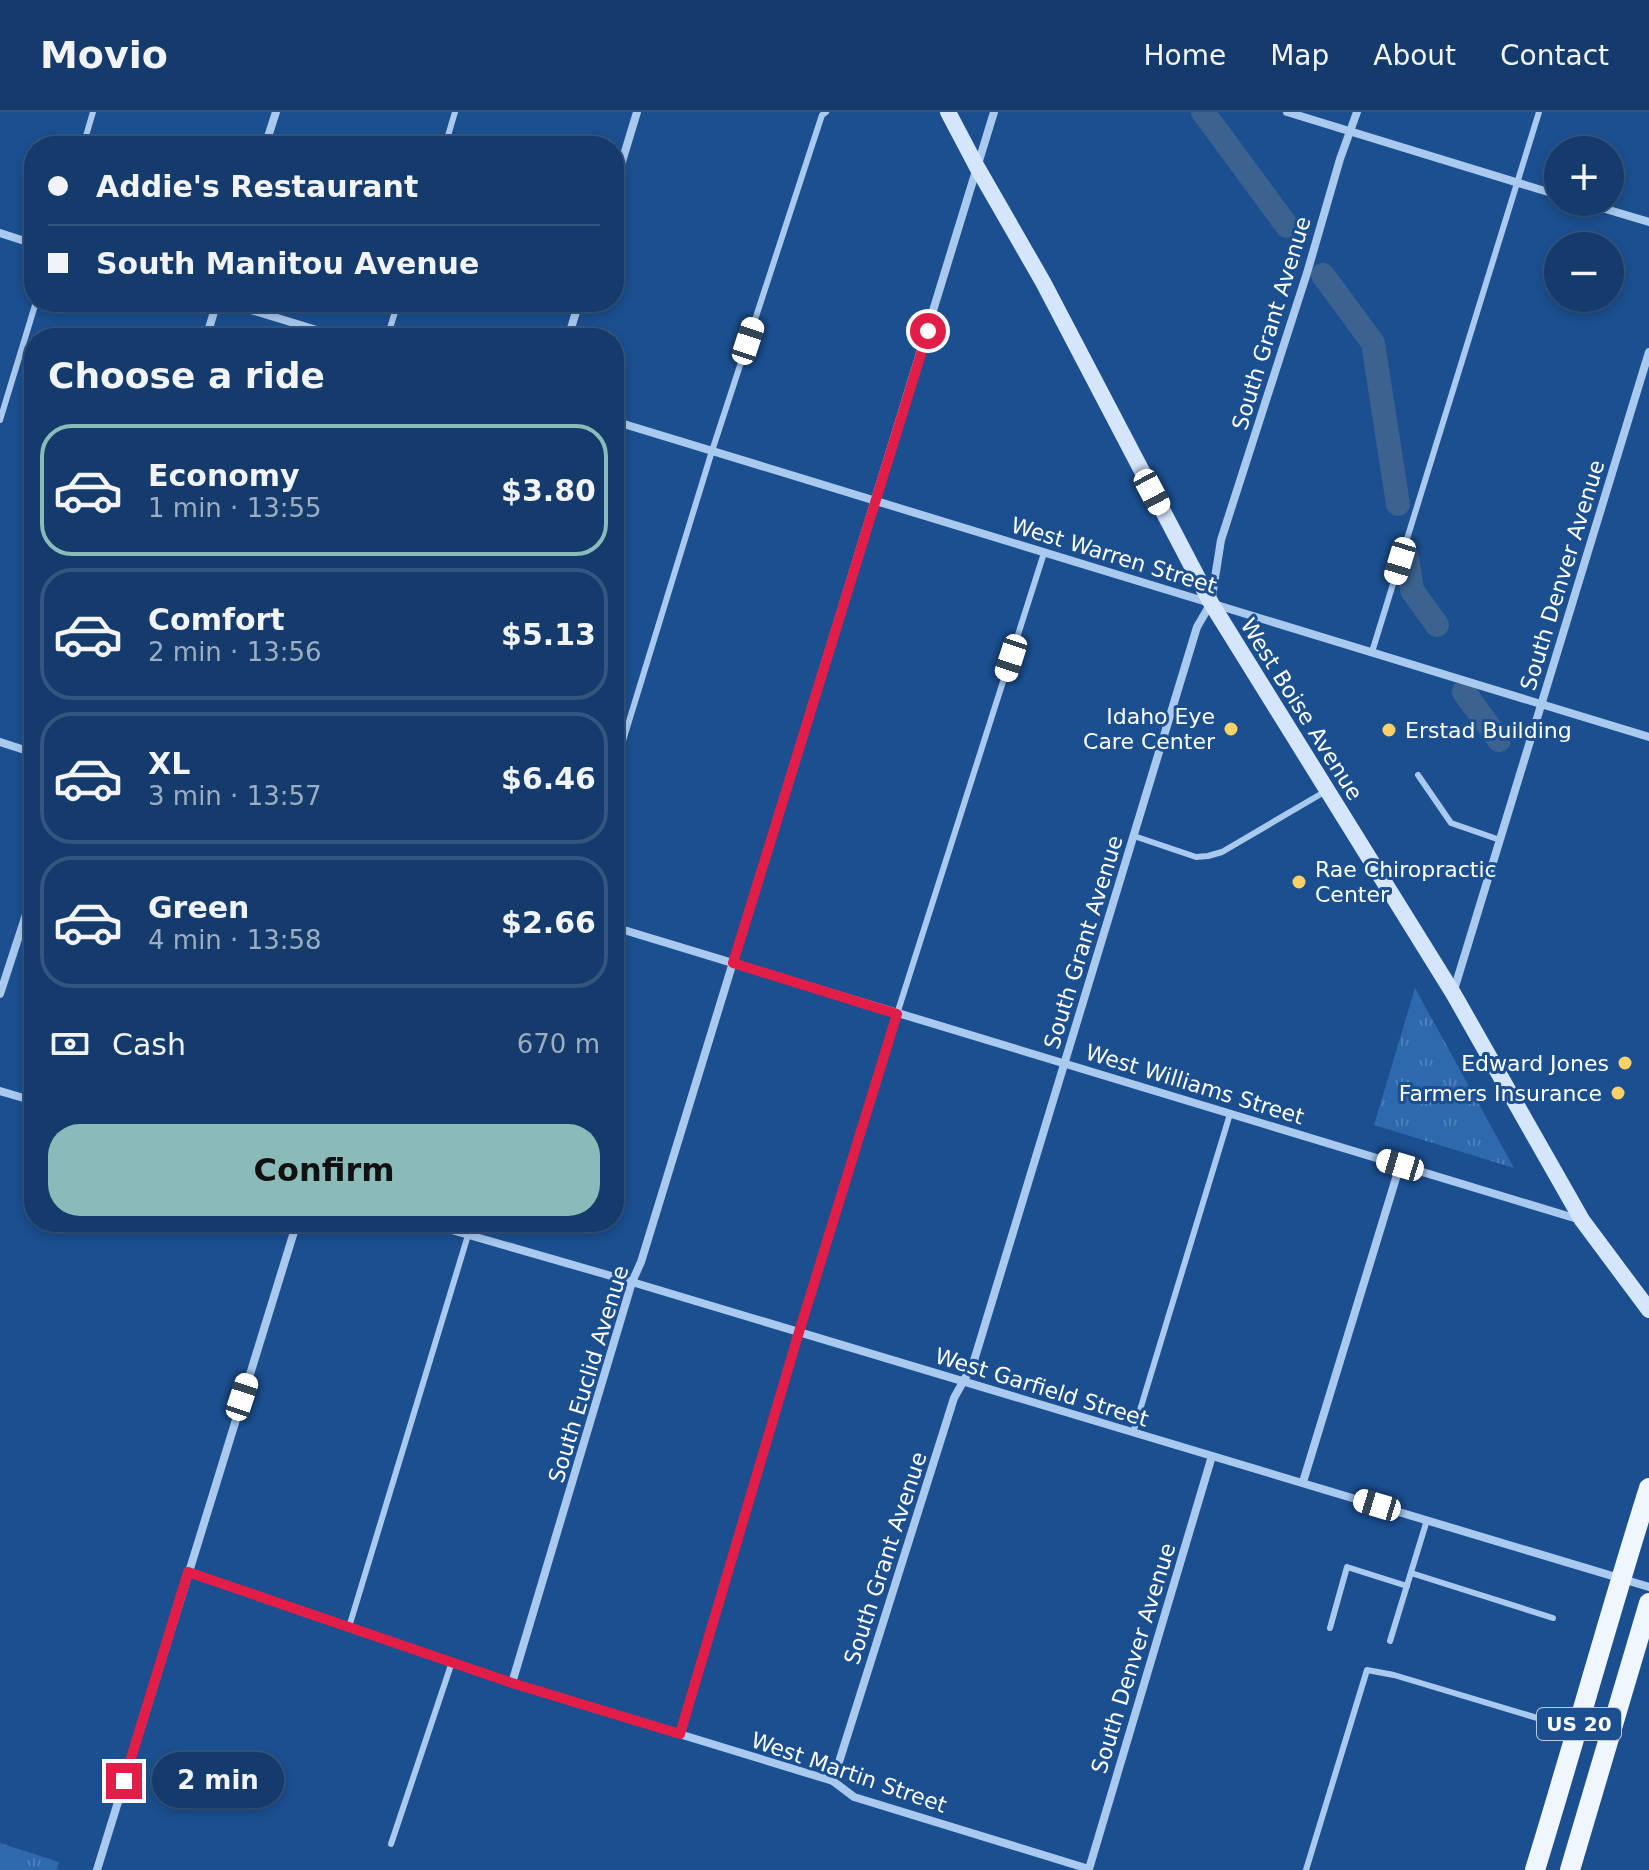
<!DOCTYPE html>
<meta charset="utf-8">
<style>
body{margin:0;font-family:"DejaVu Sans",sans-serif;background:#1d4271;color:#f1f3f6;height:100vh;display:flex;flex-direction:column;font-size:30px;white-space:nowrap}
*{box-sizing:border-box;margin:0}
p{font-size:26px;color:#9dadc1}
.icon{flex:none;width:44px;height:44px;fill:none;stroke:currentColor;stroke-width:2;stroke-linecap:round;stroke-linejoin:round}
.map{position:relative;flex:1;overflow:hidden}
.drawer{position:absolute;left:24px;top:216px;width:600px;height:904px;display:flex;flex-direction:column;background:#143b6b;border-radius:32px;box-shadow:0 4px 12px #0003,0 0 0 2px #33557e}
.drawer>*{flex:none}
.banner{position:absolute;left:24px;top:24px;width:600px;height:176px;border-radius:32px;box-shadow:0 4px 12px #0003,0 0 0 2px #33557e;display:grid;align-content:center;height:176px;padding:0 24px;background:#143b6b}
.buttons{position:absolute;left:1544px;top:24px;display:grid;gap:16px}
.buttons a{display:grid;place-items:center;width:80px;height:80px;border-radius:50%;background:#143b6b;box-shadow:0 4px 12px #0003,0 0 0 2px #33557e;font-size:40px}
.end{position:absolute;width:36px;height:36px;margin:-18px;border:10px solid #e11d48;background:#fff;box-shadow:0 0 0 4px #fff}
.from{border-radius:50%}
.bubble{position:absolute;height:56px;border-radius:28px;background:#143b6b;box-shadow:0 4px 12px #0003,0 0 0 2px #33557e;font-size:26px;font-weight:700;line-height:56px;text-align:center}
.car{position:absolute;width:24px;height:48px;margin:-24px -12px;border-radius:10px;box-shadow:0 0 6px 2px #0007;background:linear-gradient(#fff 24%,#345 0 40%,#fff 0 76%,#345 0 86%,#fff 0)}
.banner b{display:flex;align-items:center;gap:28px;height:76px;font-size:30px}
.banner b+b{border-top:2px solid #33557e}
.banner i{width:20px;height:20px;background:#f1f3f6}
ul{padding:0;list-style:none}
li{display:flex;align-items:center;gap:24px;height:132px;margin:0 16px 12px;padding:0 8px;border:4px solid #33557e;border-radius:32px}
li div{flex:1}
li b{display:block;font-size:30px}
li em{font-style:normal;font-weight:700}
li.active{border-color:#8bbbb9}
li>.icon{width:72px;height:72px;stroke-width:1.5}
h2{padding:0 24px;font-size:36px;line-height:96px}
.pay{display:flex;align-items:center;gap:20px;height:88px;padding:0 24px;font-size:30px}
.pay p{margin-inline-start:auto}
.cta{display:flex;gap:16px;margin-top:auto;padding:16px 24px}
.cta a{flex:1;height:92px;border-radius:32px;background:#8bbbb9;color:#111;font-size:32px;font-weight:700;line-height:92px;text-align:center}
header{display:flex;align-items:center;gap:48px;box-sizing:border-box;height:112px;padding:0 40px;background:#143b6b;border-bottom:2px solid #33557e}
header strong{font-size:38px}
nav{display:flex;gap:44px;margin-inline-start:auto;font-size:28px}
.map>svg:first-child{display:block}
.park{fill:url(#park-tufts)}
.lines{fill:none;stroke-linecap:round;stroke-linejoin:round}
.canal{stroke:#3c6290;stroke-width:24}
.lane{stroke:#a9c9ee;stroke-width:6}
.street{stroke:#a9c9ee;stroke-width:8}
.secondary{stroke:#d6e6fa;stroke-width:16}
.primary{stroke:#f0f6ff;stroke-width:20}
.route{stroke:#e11d48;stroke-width:10}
.poi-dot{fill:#ffd166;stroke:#1b4f8f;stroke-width:3}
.labels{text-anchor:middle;stroke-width:6;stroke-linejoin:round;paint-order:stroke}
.shield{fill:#1b4f8f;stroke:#bbcadd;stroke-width:2}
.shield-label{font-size:20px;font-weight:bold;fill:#fff}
.street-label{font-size:22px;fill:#fff;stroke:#1b4f8f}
.poi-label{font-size:22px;fill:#fff;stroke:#1b4f8f;text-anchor:end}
</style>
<header>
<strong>Movio</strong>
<nav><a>Home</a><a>Map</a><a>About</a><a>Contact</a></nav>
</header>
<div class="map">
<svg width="1649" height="1758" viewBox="0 0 1649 1758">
<defs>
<pattern id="park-tufts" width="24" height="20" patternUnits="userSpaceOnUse" patternTransform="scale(2)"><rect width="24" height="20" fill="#2e69ad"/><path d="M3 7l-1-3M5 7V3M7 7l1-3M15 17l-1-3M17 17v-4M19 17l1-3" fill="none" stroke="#4d80b9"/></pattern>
</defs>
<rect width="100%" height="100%" fill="#1b4f8f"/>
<g class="park">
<path d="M1415 876 1514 1056 1374 1013Z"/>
<path d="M0 1731 59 1750 57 1758H0Z"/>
</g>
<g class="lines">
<g class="canal">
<path d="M1203 0 1287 114"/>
<path d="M1323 163 1373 231 1398 392"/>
<path d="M1407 445 1412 478 1437 513"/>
<path d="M1464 580 1499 628"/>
</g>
<g class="lane">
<path d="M83 34 93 0"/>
<path d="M445 34 455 0"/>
<path d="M387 226 398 190"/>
<path d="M0 308 36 190"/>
<path d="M1372 540 1539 0"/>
<path d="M614 658 712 339 822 3 826 0"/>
<path d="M1418 663 1451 711 1500 728"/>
<path d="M1134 724 1196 745 1208 744 1222 740 1326 679"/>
<path d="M1133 1321 1230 1002"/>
<path d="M1411 1461 1553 1506"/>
<path d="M349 1515 472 1110"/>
<path d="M1330 1516 1347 1455 1407 1474"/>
<path d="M1390 1529 1427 1408"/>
<path d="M680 1622 799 1220 897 902 1044 441"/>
<path d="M391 1732 452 1550"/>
<path d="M1306 1758 1367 1558 1394 1563 1574 1617"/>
</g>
<g class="street">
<path d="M1287 0 1558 83"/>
<path d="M265 34 276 0"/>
<path d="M614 76 637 0"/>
<path d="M1582 90 1649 110"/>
<path d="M0 121 34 132"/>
<path d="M225 190 343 226"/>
<path d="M206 226 217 190"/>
<path d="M568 226 579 190"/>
<path d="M614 309 1649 625"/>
<path d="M0 630 34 641"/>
<path d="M614 815 1581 1108"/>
<path d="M1454 878 1649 240"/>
<path d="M0 882 34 778"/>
<path d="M0 979 34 989"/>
<path d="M424 1110 632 1170 1649 1475"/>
<path d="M1303 1370 1400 1053"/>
<path d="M188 1460 512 1571 833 1669 854 1685 1089 1757 1212 1344"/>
<path d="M512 1571 632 1170 641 1150 994 0"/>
<path d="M833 1669 954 1286 973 1252 1197 515 1211 491 1221 428 1307 161 1340 47 1357 0"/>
<path d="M97 1758 297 1110"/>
</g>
<path class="secondary" d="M948 0 977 55 1043 170 1211 491 1453 881 1582 1108 1649 1198"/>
<g class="primary">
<path d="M1535 1758C1574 1631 1609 1503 1649 1376"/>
<path d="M1570 1758 1649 1491"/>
</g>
</g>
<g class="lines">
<path class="route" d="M124 1669 188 1460 512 1571 680 1622 799 1220 897 902 733 851 928 219"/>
</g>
<g class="poi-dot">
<circle cx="1231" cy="617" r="8"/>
<circle cx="1389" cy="618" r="8"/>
<circle cx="1299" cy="770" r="8"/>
<circle cx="1625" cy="951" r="8"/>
<circle cx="1618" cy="981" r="8"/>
</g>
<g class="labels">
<rect class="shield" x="1537" y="1596" width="84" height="32" rx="6"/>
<g class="shield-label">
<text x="1579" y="1619">US 20</text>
</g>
<g class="street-label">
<text transform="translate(1271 211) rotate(-73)" y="8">South Grant Avenue</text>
<text transform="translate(1114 443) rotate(17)" y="8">West Warren Street</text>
<text transform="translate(1562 463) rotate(-73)" y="8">South Denver Avenue</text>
<text transform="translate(1302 597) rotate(58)" y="8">West Boise Avenue</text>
<text transform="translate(1083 830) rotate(-73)" y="8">South Grant Avenue</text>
<text transform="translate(1195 972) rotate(17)" y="8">West Williams Street</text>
<text transform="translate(588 1262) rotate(-73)" y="8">South Euclid Avenue</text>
<text transform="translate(1042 1275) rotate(17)" y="8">West Garfield Street</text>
<text transform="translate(885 1446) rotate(-72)" y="8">South Grant Avenue</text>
<text transform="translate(1133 1546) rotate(-73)" y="8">South Denver Avenue</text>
<text transform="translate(849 1660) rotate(19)" y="8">West Martin Street</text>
</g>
<g class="poi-label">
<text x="1215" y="612">Idaho Eye<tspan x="1215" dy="25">Care Center</tspan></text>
<text x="1405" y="626" text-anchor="start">Erstad Building</text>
<text x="1315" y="765" text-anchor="start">Rae Chiropractic<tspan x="1315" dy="25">Center</tspan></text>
<text x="1609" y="959">Edward Jones</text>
<text x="1602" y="989">Farmers Insurance</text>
</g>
</g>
</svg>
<div class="buttons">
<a>+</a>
<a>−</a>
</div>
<i class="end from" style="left:928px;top:219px"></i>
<i class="end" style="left:124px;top:1669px"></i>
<div class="bubble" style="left:152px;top:1640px;width:132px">2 min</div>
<i class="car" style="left:748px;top:229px;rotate:18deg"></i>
<i class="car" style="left:1152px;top:380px;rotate:152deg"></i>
<i class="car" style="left:1400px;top:449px;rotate:197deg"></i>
<i class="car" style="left:1011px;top:546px;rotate:198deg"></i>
<i class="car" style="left:1400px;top:1053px;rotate:287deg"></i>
<i class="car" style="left:242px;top:1285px;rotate:18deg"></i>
<i class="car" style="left:1377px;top:1393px;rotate:287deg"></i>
<div class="banner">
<b><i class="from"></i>Addie's Restaurant</b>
<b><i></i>South Manitou Avenue</b>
</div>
<section class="drawer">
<h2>Choose a ride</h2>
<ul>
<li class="active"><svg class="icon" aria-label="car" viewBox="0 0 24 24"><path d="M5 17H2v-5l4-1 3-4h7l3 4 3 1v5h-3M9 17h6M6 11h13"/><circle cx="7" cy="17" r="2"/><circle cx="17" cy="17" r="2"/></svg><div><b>Economy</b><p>1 min · 13:55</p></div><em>$3.80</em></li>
<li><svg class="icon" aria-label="car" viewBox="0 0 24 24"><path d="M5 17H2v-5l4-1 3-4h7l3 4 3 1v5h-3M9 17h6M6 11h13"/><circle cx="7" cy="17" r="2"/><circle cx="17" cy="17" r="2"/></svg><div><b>Comfort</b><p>2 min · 13:56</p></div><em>$5.13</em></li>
<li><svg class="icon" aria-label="car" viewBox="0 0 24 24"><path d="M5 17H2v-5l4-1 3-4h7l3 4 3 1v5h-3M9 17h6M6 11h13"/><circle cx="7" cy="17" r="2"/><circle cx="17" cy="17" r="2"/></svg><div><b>XL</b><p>3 min · 13:57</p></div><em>$6.46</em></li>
<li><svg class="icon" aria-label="car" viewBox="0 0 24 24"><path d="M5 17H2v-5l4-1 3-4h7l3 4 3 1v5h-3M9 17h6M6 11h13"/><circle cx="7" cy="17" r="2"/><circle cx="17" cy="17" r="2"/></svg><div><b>Green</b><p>4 min · 13:58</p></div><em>$2.66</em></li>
</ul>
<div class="pay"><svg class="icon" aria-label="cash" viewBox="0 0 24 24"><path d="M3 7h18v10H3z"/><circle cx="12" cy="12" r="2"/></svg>Cash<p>670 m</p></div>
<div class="cta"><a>Confirm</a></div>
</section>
</div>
